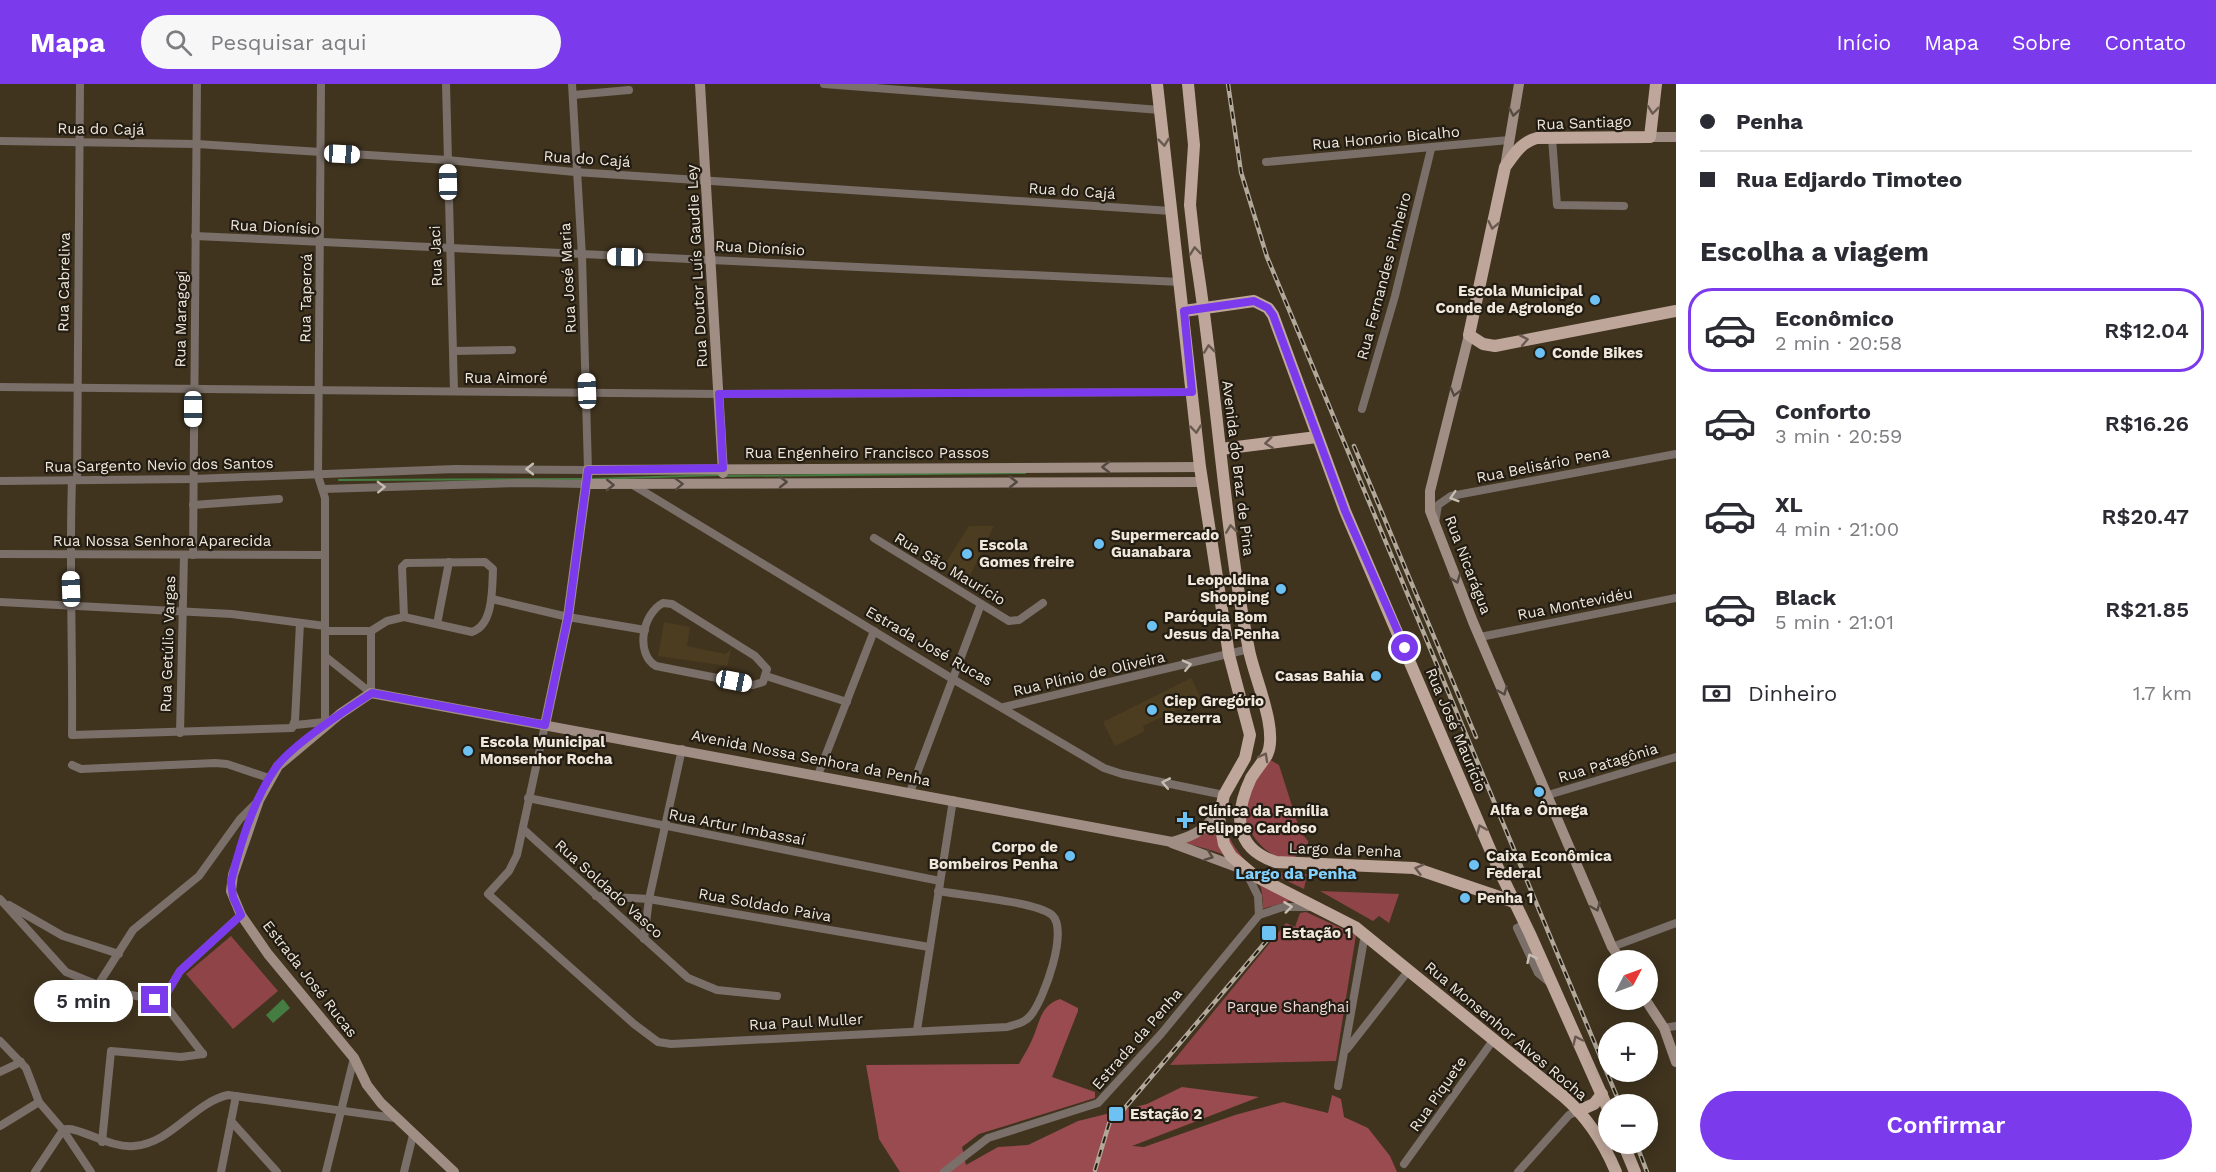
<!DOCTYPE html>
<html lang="pt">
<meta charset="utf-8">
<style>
body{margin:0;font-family:"Work Sans",sans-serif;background:#f7f7f7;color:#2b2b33;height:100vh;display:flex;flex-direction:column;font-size:22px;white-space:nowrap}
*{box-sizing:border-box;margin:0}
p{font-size:20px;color:#7c7c81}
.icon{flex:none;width:33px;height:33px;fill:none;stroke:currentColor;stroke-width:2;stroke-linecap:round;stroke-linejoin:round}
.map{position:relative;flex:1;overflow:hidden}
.panel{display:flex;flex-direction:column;background:#fff;width:540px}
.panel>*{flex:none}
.guide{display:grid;align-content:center;height:132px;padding:0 24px;background:#fff}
.needle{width:39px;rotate:49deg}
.fabs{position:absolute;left:1598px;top:866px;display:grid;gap:12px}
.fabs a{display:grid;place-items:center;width:60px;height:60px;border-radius:50%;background:#fff;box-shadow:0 3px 15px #0003;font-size:30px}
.end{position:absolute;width:27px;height:27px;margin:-14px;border:8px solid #7c3aed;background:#fff;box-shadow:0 0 0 3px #fff}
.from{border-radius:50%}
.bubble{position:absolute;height:42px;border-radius:21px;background:#fff;box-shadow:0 3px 15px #0003;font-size:20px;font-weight:600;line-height:42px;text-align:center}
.car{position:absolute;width:18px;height:36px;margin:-18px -9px;border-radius:8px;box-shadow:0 0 4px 2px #0007;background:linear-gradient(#fff 24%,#345 0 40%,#fff 0 76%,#345 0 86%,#fff 0)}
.guide b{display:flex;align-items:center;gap:21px;height:57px;font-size:22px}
.guide b+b{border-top:2px solid #e1e1e2}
.guide i{width:15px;height:15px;background:#2b2b33}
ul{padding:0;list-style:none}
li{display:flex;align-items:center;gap:18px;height:84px;margin:0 12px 9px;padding:0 12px;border:3px solid transparent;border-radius:24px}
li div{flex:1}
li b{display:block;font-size:22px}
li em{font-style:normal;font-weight:600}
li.current{border-color:#7c3aed}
li>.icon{width:54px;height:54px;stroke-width:1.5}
h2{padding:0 24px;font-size:27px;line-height:72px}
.pay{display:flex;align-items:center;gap:15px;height:66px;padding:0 24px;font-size:22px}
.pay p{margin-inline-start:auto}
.action{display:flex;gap:12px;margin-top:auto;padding:12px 24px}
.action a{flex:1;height:69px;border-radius:36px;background:#7c3aed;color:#fff;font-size:24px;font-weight:600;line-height:69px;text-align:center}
header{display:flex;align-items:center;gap:36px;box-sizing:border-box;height:84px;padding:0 30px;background:#7c3aed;color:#fff}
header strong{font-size:28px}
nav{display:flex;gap:33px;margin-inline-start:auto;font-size:21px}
.search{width:420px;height:54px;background:#f7f7f7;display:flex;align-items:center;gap:15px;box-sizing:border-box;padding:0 21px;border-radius:33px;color:#7c7c81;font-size:22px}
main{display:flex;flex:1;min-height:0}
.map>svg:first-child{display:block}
.built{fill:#4c3c20}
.green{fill:#8f4448}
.forest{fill:#9a4b50}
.water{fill:#457c41}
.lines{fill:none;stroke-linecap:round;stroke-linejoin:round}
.stream{stroke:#457c41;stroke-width:2}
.street{stroke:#7a6f69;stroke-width:8}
.secondary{stroke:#a08e85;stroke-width:10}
.primary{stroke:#bea69a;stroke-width:12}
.rail-casing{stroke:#b2a899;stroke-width:4.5}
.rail{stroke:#221c13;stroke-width:2;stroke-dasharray:7;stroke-linecap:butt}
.oneway{stroke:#685a50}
.oneway2{stroke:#544a41}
.oneway3{stroke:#c7beb3}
.route{stroke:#7c3aed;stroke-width:8}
.poi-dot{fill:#6dc2f3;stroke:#221c13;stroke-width:2}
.labels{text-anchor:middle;stroke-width:4.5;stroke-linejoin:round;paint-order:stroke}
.street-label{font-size:15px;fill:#f0e8db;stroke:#221c13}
.poi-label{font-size:15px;font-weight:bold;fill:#f0e8db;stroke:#221c13;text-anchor:start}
.park-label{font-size:15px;fill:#efd7d7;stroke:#221c13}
.neighbourhood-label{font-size:16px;font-weight:bold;fill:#83d1fe;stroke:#221c13}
</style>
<header>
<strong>Mapa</strong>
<div class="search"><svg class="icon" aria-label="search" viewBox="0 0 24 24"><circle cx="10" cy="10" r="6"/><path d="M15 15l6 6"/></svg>Pesquisar aqui</div>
<nav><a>Início</a><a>Mapa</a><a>Sobre</a><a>Contato</a></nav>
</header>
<main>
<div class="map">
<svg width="1676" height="1088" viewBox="0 0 1676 1088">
<rect width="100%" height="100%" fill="#40341f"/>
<g class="built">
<path d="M969 442H994L967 498 943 483Z"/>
<path d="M664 538 690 543 687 562 725 570 731 566 727 582 658 572Z"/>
<path d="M1191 594 1201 614 1143 642 1145 647 1115 662 1103 638Z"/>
</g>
<g class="green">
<path d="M1267 674 1279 681 1300 747 1308 757V762C1304 765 1298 772 1293 774 1270 780 1243 746 1245 726 1246 707 1259 690 1267 674Z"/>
<path d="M1224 734C1231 781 1276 799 1313 821L1289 817 1262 825C1270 777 1215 767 1180 758Z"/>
<path d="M1268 788 1307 790 1304 805Z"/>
<path d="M1320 807 1399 810 1389 839 1379 832 1373 837Z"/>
<path d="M1306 828 1356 851 1336 977 1170 981 1286 839 1295 843 1300 829Z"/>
<path d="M231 852 278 907 233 945 186 890Z"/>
</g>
<path class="forest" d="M1060 915 1078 924V927L1052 993 1095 1008V1014L979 1050 962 1063 966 1081 998 1063 1028 1061 1078 1037 1147 1020 1182 1003 1259 1013 1132 1062 1144 1063 1235 1031 1283 1018 1328 1029 1332 1011 1341 1015 1344 1033 1368 1044 1390 1072 1397 1088H900L879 1055 866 981 1019 980C1023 972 1028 965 1031 958 1040 940 1039 922 1060 915Z"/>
<path class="water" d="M283 915 290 924 273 939 266 931Z"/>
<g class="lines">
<g class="stream">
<path d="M725 392 1025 389"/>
<path d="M590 395 719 391"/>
<path d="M339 396 584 395"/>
</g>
<g class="street">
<path d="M321 0 318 392 325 414V642"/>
<path d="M446 0 454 307"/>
<path d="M824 0 1160 26"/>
<path d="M573 11 629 6"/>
<path d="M1552 54 1557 121 1624 122"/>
<path d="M0 57 197 60 447 76 575 88 1171 127"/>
<path d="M1266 78 1509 56"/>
<path d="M195 152 1180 198"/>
<path d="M453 267 512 266"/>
<path d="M0 303 719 310 1192 308"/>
<path d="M1362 325 1395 212 1431 65"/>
<path d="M72 396C69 481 73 566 72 651L292 644 295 636 300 539"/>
<path d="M77 396 80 0"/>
<path d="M0 397 193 395 455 385 588 386 582 172 572 0"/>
<path d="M633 401 951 594 1104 684 1122 690 1224 711"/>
<path d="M323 405 518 399 588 400"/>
<path d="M193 421 279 415"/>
<path d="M1435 439 1438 421 1451 412 1676 370"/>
<path d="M874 454 1009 537 1019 536 1043 519"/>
<path d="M0 470 323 471"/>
<path d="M193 471 197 0"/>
<path d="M492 515 568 533 645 546"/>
<path d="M0 518 232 530 325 542"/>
<path d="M663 519 672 520 755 572 767 585 763 598 753 601 656 582C635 570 642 530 663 519Z"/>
<path d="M437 540 449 478"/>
<path d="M326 547H371L387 537 404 533 472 548C494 541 492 503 493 485L485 478 406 479 402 483 404 533"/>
<path d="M371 547V609"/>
<path d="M1480 553 1676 514"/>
<path d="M326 573 371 609"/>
<path d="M766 592 847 618"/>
<path d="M1004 623 1249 565"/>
<path d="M295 641 325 638"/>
<path d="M545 641 517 771 509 787 488 810 634 940 658 958 671 960 1007 943C1016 940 1025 939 1031 931 1044 915 1069 846 1052 831 1037 818 961 811 938 807"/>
<path d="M180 649 184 471"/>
<path d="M72 681 81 685 215 679 227 680 269 694"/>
<path d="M818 691 874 547"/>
<path d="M910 708 981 520"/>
<path d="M1548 711 1676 673"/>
<path d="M528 714 940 797"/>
<path d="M523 745 688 894 717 906 777 912"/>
<path d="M1246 788 1258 812 1259 831"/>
<path d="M596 812 649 815 929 863"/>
<path d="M0 815 66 888 98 901 133 846 199 792 240 735 258 717"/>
<path d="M9 821 63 852 119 870"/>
<path d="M1526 840 1517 844 1538 889 1550 899"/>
<path d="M644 855 649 815 682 665"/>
<path d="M1612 863 1676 839"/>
<path d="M98 901 116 908 162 917 180 887 241 831"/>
<path d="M162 917 203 970"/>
<path d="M1664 944 1676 942"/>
<path d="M917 946 953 716"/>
<path d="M0 957 26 984 39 1018 63 1046 91 1088"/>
<path d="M1347 965 1409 886"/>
<path d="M0 988 21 978"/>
<path d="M1338 1002 1365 850"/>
<path d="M231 1037 277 1088"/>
<path d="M0 1042 39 1018"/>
<path d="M63 1046C76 1040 110 1065 134 1062 172 1059 193 1019 228 1011L395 1034"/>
<path d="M102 1058 111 967 181 973 203 970"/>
<path d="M1404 1080 1494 955"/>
<path d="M35 1088 63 1046"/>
<path d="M221 1088 236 1012"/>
<path d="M326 1088 354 974"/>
<path d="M404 1088 413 1051"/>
<path d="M944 1088 988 1054 1098 1019 1161 950 1259 831 1283 823H1312"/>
<path d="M1518 1088 1569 1031 1578 1027"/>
</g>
<g class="secondary">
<path d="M700 0 723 389"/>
<path d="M1650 53H1676"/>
<path d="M1505 83 1519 0"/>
<path d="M1469 251 1430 407V427L1473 538 1612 863 1621 876"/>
<path d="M588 400 1202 398"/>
<path d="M545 641 568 533 588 386 1200 383"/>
<path d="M1172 759 1245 786"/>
<path d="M1645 915 1664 944 1676 978"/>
<path d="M454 1088 381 1019 367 1001 354 974 268 870 241 831 231 807 233 791 259 716 278 682 340 630 371 609 1172 758C1194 752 1209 745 1219 723"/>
</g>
<g class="primary">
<path d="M1157 0 1200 383 1229 571 1250 651 1245 674 1224 711 1219 734 1224 760 1231 772 1255 792 1355 843 1563 1012C1586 1032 1604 1059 1616 1088"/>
<path d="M1188 0 1194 61 1190 121 1196 174C1217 304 1223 437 1249 566 1254 593 1279 646 1267 671 1262 679 1256 686 1251 694 1235 728 1232 764 1276 778L1414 784 1514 818"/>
<path d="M1656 0 1650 53 1537 54C1521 58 1514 71 1505 83L1469 251 1483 260 1495 262 1676 227"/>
<path d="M1184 227 1254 217 1268 224 1273 231 1345 427 1498 784 1530 850 1608 1025"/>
<path d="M1221 365 1317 353"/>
<path d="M1578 1027 1594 1020 1602 1010"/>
<path d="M1623 1059 1635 1088"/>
</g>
<g class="rail-casing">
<g id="rail">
<path d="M1228 0 1241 88 1267 173 1620 1020"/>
<path d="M1354 362 1476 653"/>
<path d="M1118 1032 1269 854"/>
<path d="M1636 1059 1647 1088"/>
<path d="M1095 1086 1112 1030"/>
</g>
</g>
<use href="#rail" class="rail"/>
</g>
<defs><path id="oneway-chevron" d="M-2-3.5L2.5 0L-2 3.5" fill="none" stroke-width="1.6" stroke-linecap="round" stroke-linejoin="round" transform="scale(1.5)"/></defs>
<g class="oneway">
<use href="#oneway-chevron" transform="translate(1653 26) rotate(97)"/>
<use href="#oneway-chevron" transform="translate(1164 58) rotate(84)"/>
<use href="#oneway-chevron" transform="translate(1493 141) rotate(102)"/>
<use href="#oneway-chevron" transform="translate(1195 167) rotate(-96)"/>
<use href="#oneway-chevron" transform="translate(1524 256) rotate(-11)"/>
<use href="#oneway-chevron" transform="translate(1209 265) rotate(-97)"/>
<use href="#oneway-chevron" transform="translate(1196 345) rotate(84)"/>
<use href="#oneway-chevron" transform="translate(1269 359) rotate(173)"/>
<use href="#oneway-chevron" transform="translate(1231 445) rotate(-97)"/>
<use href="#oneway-chevron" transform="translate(1264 673) rotate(-61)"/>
<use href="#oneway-chevron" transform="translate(1481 745) rotate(-113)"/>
<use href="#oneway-chevron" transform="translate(1419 785) rotate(-165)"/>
<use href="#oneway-chevron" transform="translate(1577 956) rotate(-115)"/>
</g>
<g class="oneway2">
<use href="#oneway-chevron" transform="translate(1514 28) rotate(100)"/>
<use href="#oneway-chevron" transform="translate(1455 308) rotate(104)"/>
<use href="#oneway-chevron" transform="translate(1106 383) rotate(180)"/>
<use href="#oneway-chevron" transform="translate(783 398)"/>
<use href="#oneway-chevron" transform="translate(1013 398)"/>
<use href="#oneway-chevron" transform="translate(679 400) rotate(-2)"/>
<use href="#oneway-chevron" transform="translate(610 401) rotate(1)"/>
<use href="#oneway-chevron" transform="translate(1456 495) rotate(69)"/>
<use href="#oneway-chevron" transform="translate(1503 607) rotate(67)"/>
<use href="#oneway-chevron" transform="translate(1209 772) rotate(20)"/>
<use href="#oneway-chevron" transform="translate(1596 823) rotate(67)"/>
</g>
<g class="oneway3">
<use href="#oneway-chevron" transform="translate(530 385) rotate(-180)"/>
<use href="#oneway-chevron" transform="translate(381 403) rotate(-2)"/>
<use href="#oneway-chevron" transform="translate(1454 413) rotate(163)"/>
<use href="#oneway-chevron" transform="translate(1187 581) rotate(-13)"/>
<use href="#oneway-chevron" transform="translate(1166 699) rotate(-169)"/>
<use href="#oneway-chevron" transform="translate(1288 823) rotate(-7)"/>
<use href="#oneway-chevron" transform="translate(1531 874) rotate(-115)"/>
</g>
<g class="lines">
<path class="route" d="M155 916 162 917 180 887 241 831 233 813 231 798C240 760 254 714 277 682 294 660 347 625 372 609L545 641 568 533 588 386 723 384 719 310 1192 308 1184 227 1254 217 1268 224 1273 231 1345 427 1405 564"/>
</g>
<g class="poi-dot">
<circle cx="1595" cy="216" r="6"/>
<circle cx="1540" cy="269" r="6"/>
<circle cx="1099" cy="460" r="6"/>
<circle cx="967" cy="470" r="6"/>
<circle cx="1281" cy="505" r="6"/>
<circle cx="1152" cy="542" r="6"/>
<circle cx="1376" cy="592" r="6"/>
<circle cx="1152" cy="626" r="6"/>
<circle cx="468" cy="667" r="6"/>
<circle cx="1539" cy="708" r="6"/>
<path d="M1182 727h6v6h6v6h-6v6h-6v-6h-6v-6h6z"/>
<circle cx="1070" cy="772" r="6"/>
<circle cx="1474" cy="781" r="6"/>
<circle cx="1465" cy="814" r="6"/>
<rect x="1261" y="841" width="16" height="16" rx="3"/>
<rect x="1108" y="1022" width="16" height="16" rx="3"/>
</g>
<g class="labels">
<g class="street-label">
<text transform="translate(1584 39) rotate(-2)" y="5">Rua Santiago</text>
<text transform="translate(101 45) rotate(1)" y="5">Rua do Cajá</text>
<text transform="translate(1386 54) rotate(-5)" y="5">Rua Honorio Bicalho</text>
<text transform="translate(587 75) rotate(4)" y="5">Rua do Cajá</text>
<text transform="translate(1072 107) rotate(4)" y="5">Rua do Cajá</text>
<text transform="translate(275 143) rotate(3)" y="5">Rua Dionísio</text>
<text transform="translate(760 164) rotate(3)" y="5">Rua Dionísio</text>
<text transform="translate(436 172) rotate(-92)" y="5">Rua Jaci</text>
<text transform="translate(697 182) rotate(-93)" y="5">Rua Doutor Luís Gaudie Ley</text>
<text transform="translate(1384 192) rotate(-75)" y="5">Rua Fernandes Pinheiro</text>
<text transform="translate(568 194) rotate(-93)" y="5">Rua José Maria</text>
<text transform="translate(64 198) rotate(-89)" y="5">Rua Cabreliva</text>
<text transform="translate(306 214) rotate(-89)" y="5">Rua Taperoá</text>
<text transform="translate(181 235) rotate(-89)" y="5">Rua Maragogi</text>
<text x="506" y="299">Rua Aimoré</text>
<text x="867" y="374">Rua Engenheiro Francisco Passos</text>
<text transform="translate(159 381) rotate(-1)" y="5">Rua Sargento Nevio dos Santos</text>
<text transform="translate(1543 381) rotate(-11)" y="5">Rua Belisário Pena</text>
<text transform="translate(1238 384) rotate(83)" y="5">Avenida do Braz de Pina</text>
<text x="162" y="462">Rua Nossa Senhora Aparecida</text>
<text transform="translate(1468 481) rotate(69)" y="5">Rua Nicarágua</text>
<text transform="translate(950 485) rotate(31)" y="5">Rua São Maurício</text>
<text transform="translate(1575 520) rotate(-11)" y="5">Rua Montevidéu</text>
<text transform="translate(168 560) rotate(-88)" y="5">Rua Getúlio Vargas</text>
<text transform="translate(929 562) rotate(30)" y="5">Estrada José Rucas</text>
<text transform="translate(1089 590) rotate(-13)" y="5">Rua Plínio de Oliveira</text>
<text transform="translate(1456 646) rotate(67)" y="5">Rua José Maurício</text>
<text transform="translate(811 674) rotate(11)" y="5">Avenida Nossa Senhora da Penha</text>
<text transform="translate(1608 679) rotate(-17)" y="5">Rua Patagônia</text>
<text transform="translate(737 743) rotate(11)" y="5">Rua Artur Imbassaí</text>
<text transform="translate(1345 766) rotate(2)" y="5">Largo da Penha</text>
<text transform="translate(609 805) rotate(42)" y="5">Rua Soldado Vasco</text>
<text transform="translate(765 821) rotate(10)" y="5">Rua Soldado Paiva</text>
<text transform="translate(310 895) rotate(52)" y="5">Estrada José Rucas</text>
<text transform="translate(806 938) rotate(-3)" y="5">Rua Paul Muller</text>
<text transform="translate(1506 947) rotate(40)" y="5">Rua Monsenhor Alves Rocha</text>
<text transform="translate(1137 955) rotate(-49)" y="5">Estrada da Penha</text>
<text transform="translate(1438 1010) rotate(-55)" y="5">Rua Piquete</text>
</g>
<g class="poi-label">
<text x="1583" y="212" text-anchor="end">Escola Municipal<tspan x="1583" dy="17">Conde de Agrolongo</tspan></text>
<text x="1552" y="274">Conde Bikes</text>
<text x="1111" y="456">Supermercado<tspan x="1111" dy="17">Guanabara</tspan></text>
<text x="979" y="466">Escola<tspan x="979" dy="17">Gomes freire</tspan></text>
<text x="1269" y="501" text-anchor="end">Leopoldina<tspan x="1269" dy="17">Shopping</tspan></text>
<text x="1164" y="538">Paróquia Bom<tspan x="1164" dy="17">Jesus da Penha</tspan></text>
<text x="1364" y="597" text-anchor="end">Casas Bahia</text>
<text x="1164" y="622">Ciep Gregório<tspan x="1164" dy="17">Bezerra</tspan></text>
<text x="480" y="663">Escola Municipal<tspan x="480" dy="17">Monsenhor Rocha</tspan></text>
<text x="1539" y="731" text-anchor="middle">Alfa e Ômega</text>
<text x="1198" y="732">Clínica da Família<tspan x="1198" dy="17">Felippe Cardoso</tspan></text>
<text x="1058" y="768" text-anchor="end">Corpo de<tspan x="1058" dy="17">Bombeiros Penha</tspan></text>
<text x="1486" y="777">Caixa Econômica<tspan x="1486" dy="17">Federal</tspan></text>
<text x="1477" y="819">Penha 1</text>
<text x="1282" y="854">Estação 1</text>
<text x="1130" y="1035">Estação 2</text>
</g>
<g class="park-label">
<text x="1288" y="928">Parque Shanghai</text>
</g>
<g class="neighbourhood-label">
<text x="1296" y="795">Largo da Penha</text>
</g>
</g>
</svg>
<div class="fabs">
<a><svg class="needle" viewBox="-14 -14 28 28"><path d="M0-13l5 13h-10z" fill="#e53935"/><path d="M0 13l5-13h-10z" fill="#7c7c81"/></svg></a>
<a>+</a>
<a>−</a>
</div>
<i class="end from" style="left:1405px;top:564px"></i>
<i class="end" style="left:155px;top:916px"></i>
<div class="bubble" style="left:34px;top:896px;width:99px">5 min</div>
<i class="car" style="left:342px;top:70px;rotate:93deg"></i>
<i class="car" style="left:448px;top:98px;rotate:359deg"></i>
<i class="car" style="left:625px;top:173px;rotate:271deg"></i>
<i class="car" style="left:587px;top:307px;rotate:358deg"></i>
<i class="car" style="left:193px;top:325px;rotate:180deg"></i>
<i class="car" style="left:71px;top:505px;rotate:358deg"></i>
<i class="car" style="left:734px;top:597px;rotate:101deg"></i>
</div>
<section class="panel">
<div class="guide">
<b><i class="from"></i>Penha</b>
<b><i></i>Rua Edjardo Timoteo</b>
</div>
<h2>Escolha a viagem</h2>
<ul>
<li class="current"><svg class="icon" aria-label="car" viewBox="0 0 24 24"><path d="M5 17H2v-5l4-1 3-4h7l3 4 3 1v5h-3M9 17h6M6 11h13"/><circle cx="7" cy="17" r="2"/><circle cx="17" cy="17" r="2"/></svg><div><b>Econômico</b><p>2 min · 20:58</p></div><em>R$12.04</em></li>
<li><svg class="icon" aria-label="car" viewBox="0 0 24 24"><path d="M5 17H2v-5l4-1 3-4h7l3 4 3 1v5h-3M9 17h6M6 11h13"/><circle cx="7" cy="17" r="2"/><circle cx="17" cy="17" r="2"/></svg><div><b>Conforto</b><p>3 min · 20:59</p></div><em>R$16.26</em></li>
<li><svg class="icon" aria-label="car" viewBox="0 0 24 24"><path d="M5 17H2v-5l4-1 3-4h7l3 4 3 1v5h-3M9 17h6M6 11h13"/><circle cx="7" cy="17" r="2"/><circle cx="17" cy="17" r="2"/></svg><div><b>XL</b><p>4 min · 21:00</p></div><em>R$20.47</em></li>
<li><svg class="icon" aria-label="car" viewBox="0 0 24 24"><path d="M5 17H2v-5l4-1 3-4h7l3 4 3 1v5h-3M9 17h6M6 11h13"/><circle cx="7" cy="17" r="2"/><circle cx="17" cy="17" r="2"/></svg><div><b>Black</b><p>5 min · 21:01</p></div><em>R$21.85</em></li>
</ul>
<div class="pay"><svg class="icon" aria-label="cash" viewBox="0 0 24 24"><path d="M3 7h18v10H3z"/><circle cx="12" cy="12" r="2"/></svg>Dinheiro<p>1.7 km</p></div>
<div class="action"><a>Confirmar</a></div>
</section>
</main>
